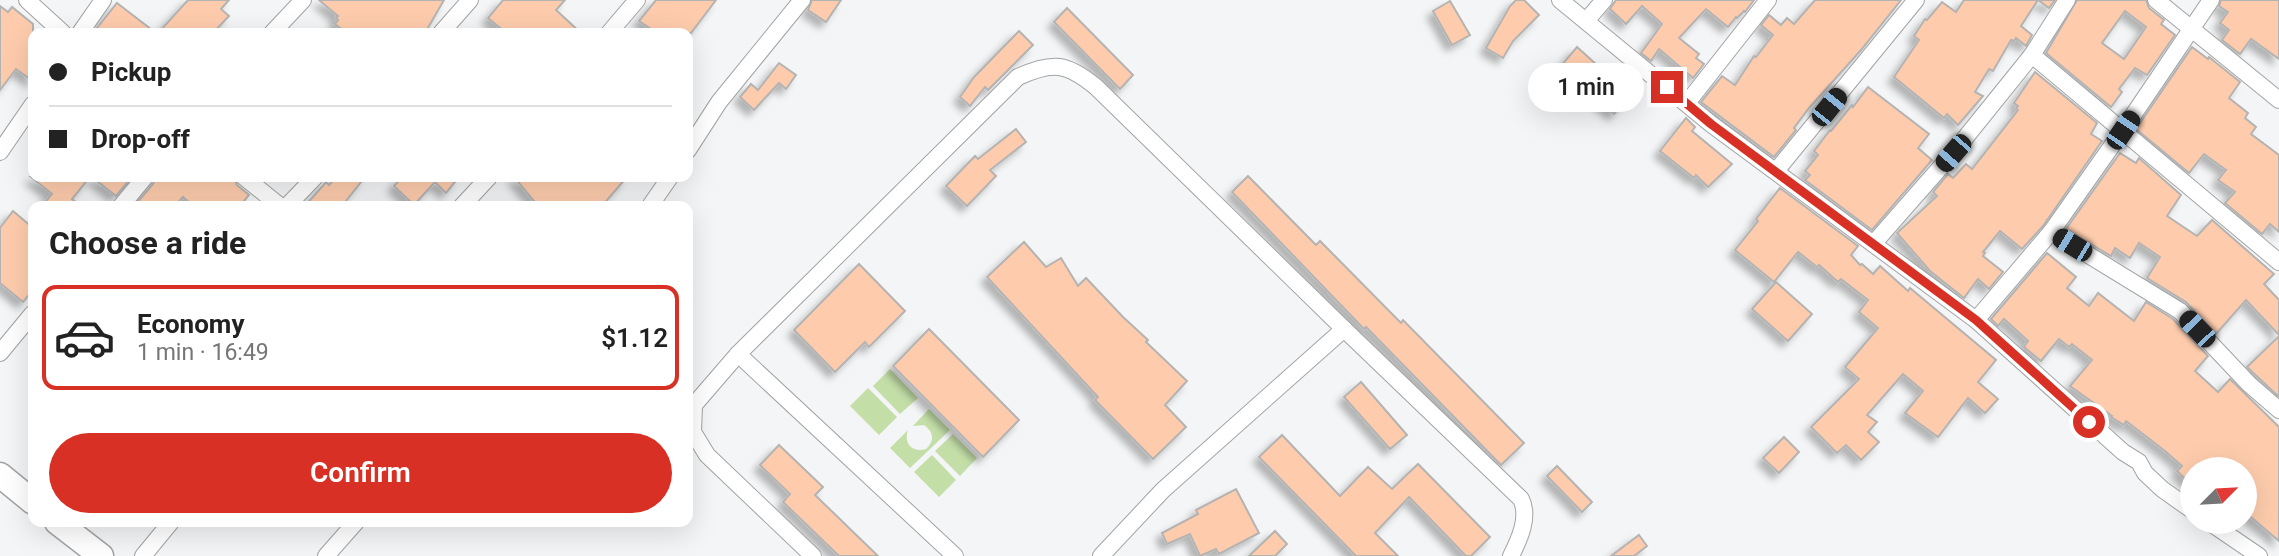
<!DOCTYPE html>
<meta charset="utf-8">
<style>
body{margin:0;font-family:Roboto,sans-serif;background:#f2f2f2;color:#222;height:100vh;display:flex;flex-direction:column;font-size:26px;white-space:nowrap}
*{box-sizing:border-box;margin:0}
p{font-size:23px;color:#767676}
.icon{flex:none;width:38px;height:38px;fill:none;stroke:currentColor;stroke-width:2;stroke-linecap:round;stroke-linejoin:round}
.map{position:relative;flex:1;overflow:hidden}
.drawer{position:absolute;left:28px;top:201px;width:665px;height:326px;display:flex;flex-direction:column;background:#fff;border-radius:14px;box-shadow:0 7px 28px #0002}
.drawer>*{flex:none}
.guide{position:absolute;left:28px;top:28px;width:665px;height:154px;border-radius:14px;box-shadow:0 7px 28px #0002;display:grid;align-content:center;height:154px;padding:0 21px;background:#fff}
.needle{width:46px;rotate:66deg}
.buttons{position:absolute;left:2180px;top:457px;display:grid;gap:14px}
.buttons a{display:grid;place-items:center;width:77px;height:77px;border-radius:50%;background:#fff;box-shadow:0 7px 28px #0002;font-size:35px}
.end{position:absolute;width:32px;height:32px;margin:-16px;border:9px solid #d93025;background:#fff;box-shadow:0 0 0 4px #fff}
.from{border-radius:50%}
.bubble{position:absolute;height:49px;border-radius:24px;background:#fff;box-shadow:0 7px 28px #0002;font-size:23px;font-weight:600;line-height:49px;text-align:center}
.car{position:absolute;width:21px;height:42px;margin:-21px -10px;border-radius:9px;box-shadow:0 0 5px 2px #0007;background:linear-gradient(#222 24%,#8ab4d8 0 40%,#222 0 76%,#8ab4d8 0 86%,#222 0)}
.guide b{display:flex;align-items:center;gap:24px;height:66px;font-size:26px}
.guide b+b{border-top:2px solid #e0e0e0}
.guide i{width:18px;height:18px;background:#222}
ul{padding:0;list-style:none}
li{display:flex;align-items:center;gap:21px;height:105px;margin:0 14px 10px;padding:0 7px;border:4px solid transparent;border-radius:14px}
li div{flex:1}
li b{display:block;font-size:26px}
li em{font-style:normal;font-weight:600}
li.active{border-color:#d93025}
li>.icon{width:63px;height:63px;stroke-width:1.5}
h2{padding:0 21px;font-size:32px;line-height:84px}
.action{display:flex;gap:14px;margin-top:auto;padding:14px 21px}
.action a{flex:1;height:80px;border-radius:42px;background:#d93025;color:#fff;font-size:28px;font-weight:600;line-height:80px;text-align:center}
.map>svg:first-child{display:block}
.grass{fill:#c3dea7}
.building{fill:#feccad;stroke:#b5b3b2;stroke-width:2;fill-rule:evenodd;filter:url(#shadow)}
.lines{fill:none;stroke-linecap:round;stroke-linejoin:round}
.street-casing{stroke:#a2a3a4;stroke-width:18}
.primary-casing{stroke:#a2a3a4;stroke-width:27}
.street{stroke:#fff;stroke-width:16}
.primary{stroke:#fff;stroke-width:24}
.route{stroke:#d93025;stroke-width:9}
</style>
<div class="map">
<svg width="2279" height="556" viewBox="0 0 2279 556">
<defs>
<filter id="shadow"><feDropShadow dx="-6" dy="6" stdDeviation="3.5" flood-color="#0004"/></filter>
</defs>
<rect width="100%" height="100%" fill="#f4f5f6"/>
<g class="grass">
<path d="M890 369 918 398 900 414 873 386Z"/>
<path d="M868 388 897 417 879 435 850 406Z"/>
<path d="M929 409 950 430 910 468 890 448 908 430C903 444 913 453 926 449 935 441 934 432 924 425L913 426Z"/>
<path d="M953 434 977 458 960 476 935 451Z"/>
<path d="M932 455 956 480 939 497 914 472Z"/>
</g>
<g class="building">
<path d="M188 0H229L221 9 229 16 213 33H158Z"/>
<path d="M319 0H444L425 33H346L335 24 338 20 336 18 338 16Z"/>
<path d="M503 0H565L556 10 581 33H496L500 28 488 18Z"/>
<path d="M656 0H716L691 33H657L639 21Z"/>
<path d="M812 0H841L826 22 808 10Z"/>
<path d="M1516 0H1524L1539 15 1513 41 1503 58 1486 48 1510 6Z"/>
<path d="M1616 0H1754L1745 12 1744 11 1737 18 1736 17 1728 27 1706 9 1679 38 1699 54 1696 58 1704 64 1693 78 1659 49 1651 61 1641 53 1662 24 1642 6 1626 24 1610 9Z"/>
<path d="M1815 0H1901L1861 50 1809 108 1794 128 1796 130 1774 157 1701 102 1722 76 1735 85 1754 56 1756 57 1773 35 1761 25 1769 15 1781 25 1787 18 1794 24Z"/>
<path d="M1964 0H2055L2049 8 2038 0 2021 26 2032 35 2026 46 2016 38 2014 41 2011 40 1993 71 1989 69 1975 92 1983 96 1958 125 1947 114 1944 118 1894 77 1919 40 1914 36 1925 19 1927 20 1942 2 1956 12Z"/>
<path d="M2077 0H2146L2149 8 2164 20 2161 24 2175 35 2147 75 2135 68 2119 89 2122 92 2111 107 2046 53ZM2125 11 2146 27 2124 59 2102 43Z"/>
<path d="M2221 0H2279V59L2251 39 2240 54 2222 40 2229 30 2220 23 2228 12 2219 6Z"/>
<path d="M1450 1 1470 35 1452 45 1433 11Z"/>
<path d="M117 3 156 33H93Z"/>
<path d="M0 6 8 12 12 7 33 24V81L16 69 0 90Z"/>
<path d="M1067 8 1133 75 1120 89 1054 22Z"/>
<path d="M1019 31 1033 45 988 90 985 87 970 106 960 97 974 77Z"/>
<path d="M1577 47 1596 64 1592 69 1613 86 1622 76 1636 88 1614 114 1560 67Z"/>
<path d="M2192 47 2208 59 2209 57 2240 82 2229 98 2248 113 2245 118 2256 127 2251 134 2279 155V232L2270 224 2262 234 2225 203 2235 192 2218 180 2226 170 2204 154 2189 173 2136 129Z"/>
<path d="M779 63 796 75 786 89 779 83 754 110 740 97 751 84 758 90Z"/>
<path d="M2035 72 2097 123 2091 134 2102 141 2043 226 2022 249 2000 231 1983 252 1985 253 1983 256 2003 272 1989 289 1978 279 1964 298 1930 271 1897 233 1937 196 1933 192 1948 174 1953 178 1966 164 1972 169 2018 110 2016 108 2018 106 2014 103Z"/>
<path d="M1868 87 1929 134 1918 148 1932 160 1872 230 1805 180 1810 175 1805 171 1818 155 1814 151 1830 130 1831 131 1852 105 1853 107Z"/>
<path d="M1686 118 1695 127 1692 131 1732 164 1708 187 1696 175 1694 178 1660 151Z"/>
<path d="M1016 129 1026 142 990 170 996 176 967 206 946 186 975 156 978 159Z"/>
<path d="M2120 153 2136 163 2139 158 2181 195 2167 216 2197 236 2212 220 2274 274 2264 284 2279 300V335L2246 300 2216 334 2186 302 2147 278 2160 257 2139 243 2130 258 2115 248 2111 256 2066 229Z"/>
<path d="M1248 176 1316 245 1320 241 1401 323 1403 320 1524 443 1501 465 1366 327 1364 329 1232 192Z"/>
<path d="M31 177H90L72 199 81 206H42L52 194Z"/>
<path d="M92 177H132L116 196Z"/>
<path d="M155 177H234L237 185 249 195 240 206H193L183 197 175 206H134L153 184Z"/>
<path d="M336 177H365L342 206H305L326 182 329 185Z"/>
<path d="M402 177H459L446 193 435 182 414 205 394 186Z"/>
<path d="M514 177H627L602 206H538Z"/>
<path d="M1780 188 1858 246 1851 255 1860 265 1862 264 1873 274 1880 266 1908 291 1910 288 1996 360 1978 382 1998 399 1985 413 1968 398 1938 437 1905 413 1923 391 1903 374 1867 415 1877 422 1868 432 1879 442 1861 460 1846 445 1837 453 1811 427 1859 379 1845 367 1878 328 1859 312 1868 300 1841 279 1838 282 1819 265 1817 267 1798 252 1774 282 1735 250 1758 221 1756 219Z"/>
<path d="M13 211 33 228V290L23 302 0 283V228Z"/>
<path d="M1024 242 1046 267 1061 258 1078 286 1086 278 1123 317 1148 340 1146 342 1187 381 1165 405 1186 427 1153 459 1095 400 1098 397 987 277Z"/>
<path d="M2047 253 2076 277 2067 288 2089 306 2098 293 2134 321 2146 302 2173 319 2208 356 2195 371 2218 392 2230 379 2279 427V541L2245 512V469H2193V486L2177 471 2182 466 2165 451 2126 421 2124 425 2111 417 2112 416 2070 386 2092 360 2072 344 2069 347 2059 339 2041 361 2024 347 2028 341 2004 319 1998 326 1991 319Z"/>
<path d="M859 264 905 311 869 347 865 342 835 372 794 330Z"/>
<path d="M1776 282 1812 314 1788 341 1752 309Z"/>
<path d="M929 329 1019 420 983 457 893 366Z"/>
<path d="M2279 336V395L2278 396 2247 367Z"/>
<path d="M1361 382 1407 435 1390 449 1344 397Z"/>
<path d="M1282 435 1340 496 1368 467 1392 489 1418 464 1490 537 1471 556H1466L1409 497 1375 533 1398 556H1356L1259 457Z"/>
<path d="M1784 437 1799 452 1779 473 1763 458Z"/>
<path d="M779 445 823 487 815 495 878 556H839L783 502 790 494 760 465Z"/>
<path d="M1557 466 1592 502 1582 512 1547 476Z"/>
<path d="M1236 489 1259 533 1219 554 1216 549 1200 556 1190 534 1167 544 1162 533 1198 514 1196 510Z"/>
<path d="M1275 531 1287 544 1275 556H1249Z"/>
<path d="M1639 535 1647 546 1634 556H1611Z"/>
</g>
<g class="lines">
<g class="street-casing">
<g id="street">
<path d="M27 0 63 33"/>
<path d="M1560 0 1711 124 1976 320 2123 452 2139 462 2145 473 2162 489 2193 511"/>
<path d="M2156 0 2279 100"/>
<path d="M1586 21 1604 0"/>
<path d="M80 33 103 0"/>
<path d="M272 33 303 0"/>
<path d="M441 33 470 0"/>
<path d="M609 33 637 0"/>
<path d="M2032 55 2279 262"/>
<path d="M1687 103 1768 0"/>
<path d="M688 150 719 102 802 0"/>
<path d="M0 152 33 104"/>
<path d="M1776 171 1916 0"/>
<path d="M244 177 280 206"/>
<path d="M121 206 145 177"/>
<path d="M287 206 315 177"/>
<path d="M462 206 489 177"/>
<path d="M650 206 670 177"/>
<path d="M2051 232 2180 311 2249 384 2279 410"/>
<path d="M1874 243 1953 153 2032 55 2067 0"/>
<path d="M1976 320 2051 232 2123 130 2211 0"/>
<path d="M1344 329 1521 499C1530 517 1519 540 1511 556"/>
<path d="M0 353 33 313"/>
<path d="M738 354 955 556"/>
<path d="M2209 522 2259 556"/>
<path d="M143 556 171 522"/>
<path d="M326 556 356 522"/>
<path d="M813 556 707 455 693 432 694 405 738 354 1018 77C1053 61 1067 63 1096 87L1344 329 1163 490 1101 556"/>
</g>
</g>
<g class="primary-casing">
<g id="primary">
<path d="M0 475 33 502"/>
<path d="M57 522 101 556"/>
</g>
</g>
<use href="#street" class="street"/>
<use href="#primary" class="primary"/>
</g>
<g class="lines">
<path class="route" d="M1667 87 1711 124 1976 320 2089 422"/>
</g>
</svg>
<div class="buttons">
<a><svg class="needle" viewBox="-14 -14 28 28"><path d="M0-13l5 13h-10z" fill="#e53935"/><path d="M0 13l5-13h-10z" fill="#767676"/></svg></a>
</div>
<i class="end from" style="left:2089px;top:422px"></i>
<i class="end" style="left:1667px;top:87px"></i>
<div class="bubble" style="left:1528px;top:63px;width:116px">1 min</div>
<i class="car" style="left:1829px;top:107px;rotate:39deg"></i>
<i class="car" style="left:2123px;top:130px;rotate:34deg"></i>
<i class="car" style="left:1953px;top:153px;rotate:221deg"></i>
<i class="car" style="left:2072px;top:245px;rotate:301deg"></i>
<i class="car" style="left:2197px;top:329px;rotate:316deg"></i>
<div class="guide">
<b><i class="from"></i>Pickup</b>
<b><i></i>Drop-off</b>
</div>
<section class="drawer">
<h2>Choose a ride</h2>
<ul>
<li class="active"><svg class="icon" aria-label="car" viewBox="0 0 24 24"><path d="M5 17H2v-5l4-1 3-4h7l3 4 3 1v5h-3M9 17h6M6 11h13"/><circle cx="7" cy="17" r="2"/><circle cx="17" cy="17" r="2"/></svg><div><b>Economy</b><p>1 min · 16:49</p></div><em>$1.12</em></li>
</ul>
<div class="action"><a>Confirm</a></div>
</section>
</div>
